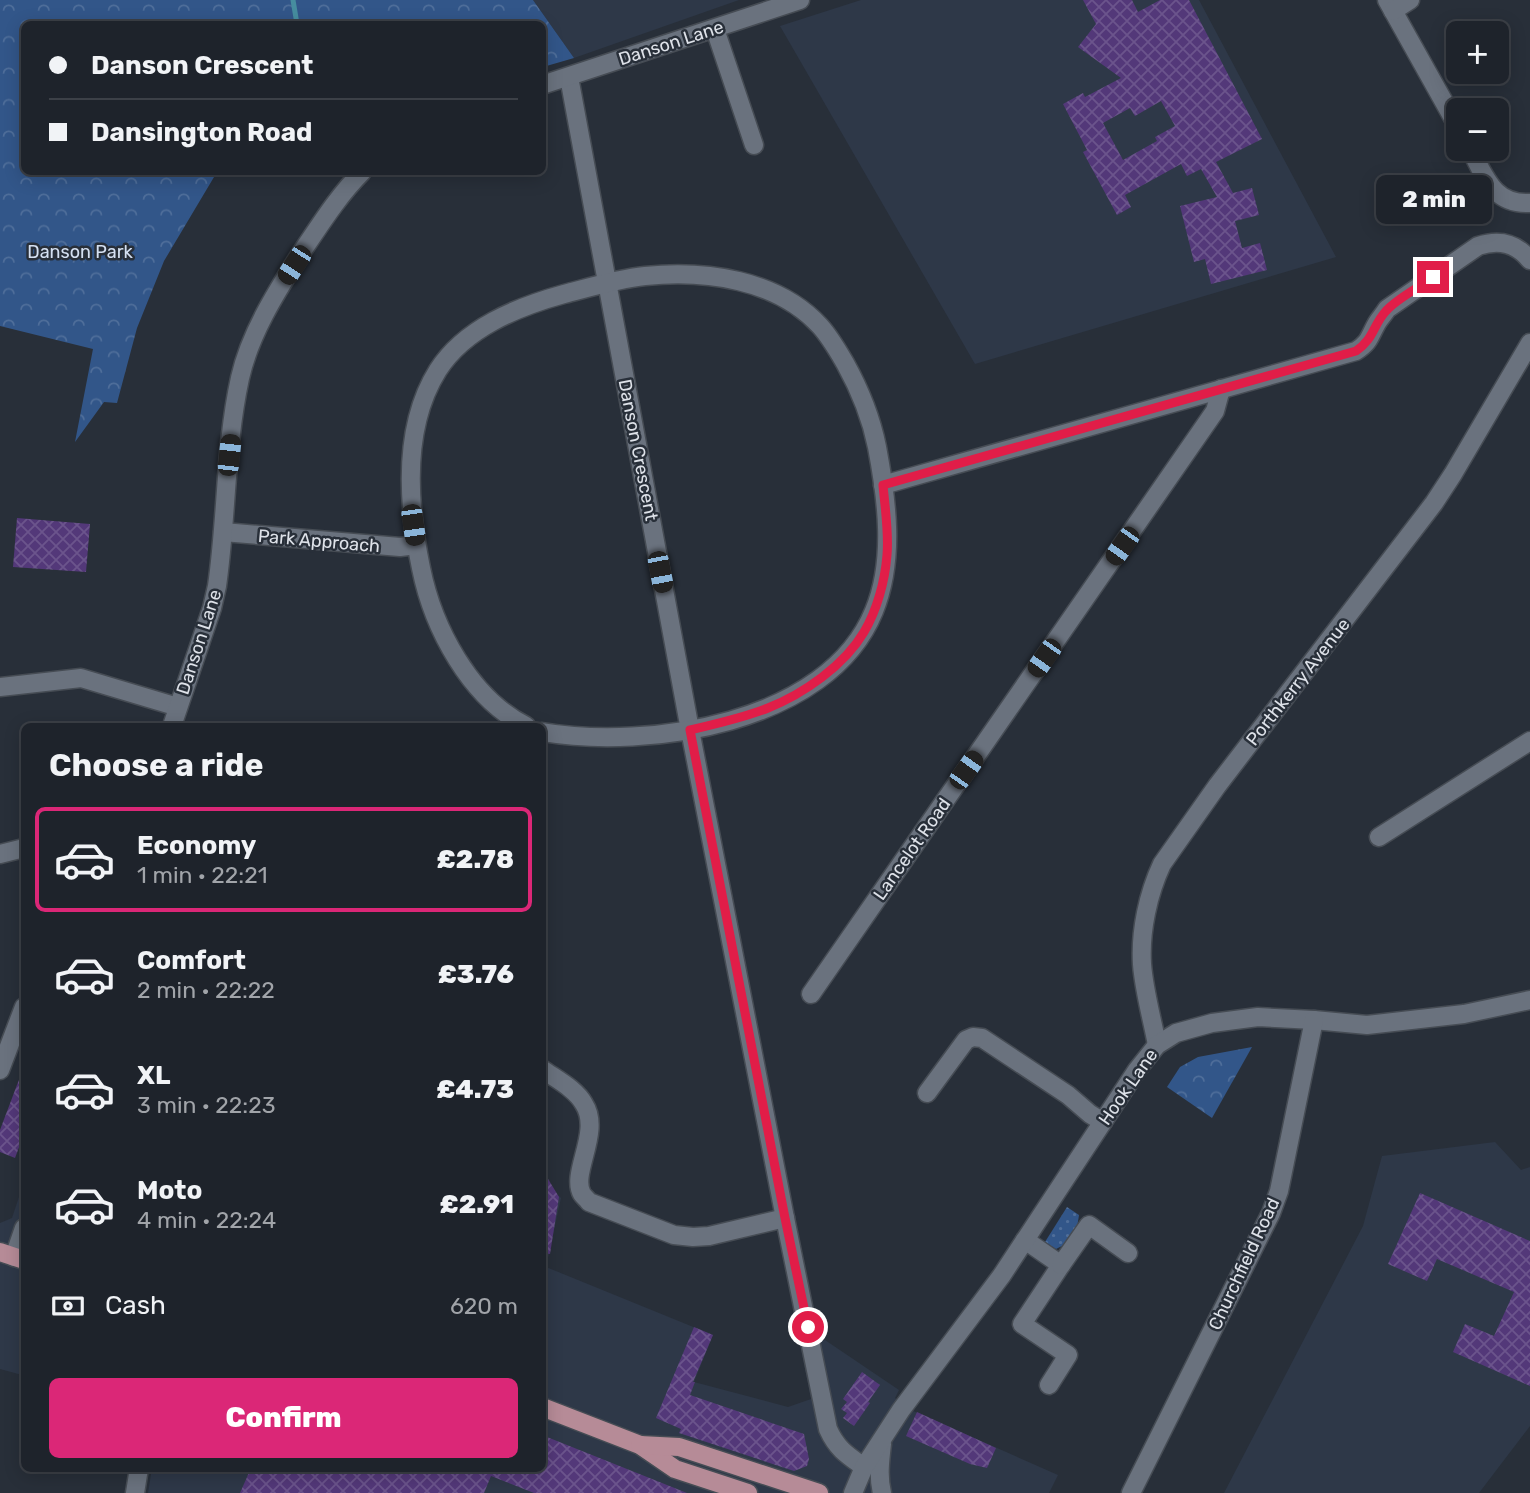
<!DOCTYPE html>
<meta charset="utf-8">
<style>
body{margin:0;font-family:Rubik,sans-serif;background:#262b33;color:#f1f3f6;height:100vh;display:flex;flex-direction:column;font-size:26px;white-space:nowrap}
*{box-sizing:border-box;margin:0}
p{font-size:23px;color:#a1a4a9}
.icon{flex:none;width:38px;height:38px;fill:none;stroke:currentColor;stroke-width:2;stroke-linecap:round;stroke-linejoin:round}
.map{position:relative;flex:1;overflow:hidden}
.drawer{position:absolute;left:21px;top:723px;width:525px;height:749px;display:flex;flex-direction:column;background:#1e232b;border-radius:10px;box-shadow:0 4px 18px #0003,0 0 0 2px #3c4047}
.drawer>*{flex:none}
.top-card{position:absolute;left:21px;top:21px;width:525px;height:154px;border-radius:10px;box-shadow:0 4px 18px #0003,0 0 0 2px #3c4047;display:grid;align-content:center;height:154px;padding:0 28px;background:#1e232b}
.buttons{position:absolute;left:1446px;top:21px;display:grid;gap:14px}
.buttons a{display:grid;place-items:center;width:63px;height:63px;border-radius:10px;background:#1e232b;box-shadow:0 4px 18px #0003,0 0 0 2px #3c4047;font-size:35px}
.end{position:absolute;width:32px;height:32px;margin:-16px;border:9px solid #e11d48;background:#fff;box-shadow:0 0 0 4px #fff}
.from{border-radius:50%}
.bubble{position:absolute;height:49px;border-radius:10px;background:#1e232b;box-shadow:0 4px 18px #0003,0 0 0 2px #3c4047;font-size:23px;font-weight:800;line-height:49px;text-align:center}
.car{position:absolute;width:21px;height:42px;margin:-21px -10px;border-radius:9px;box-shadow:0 0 5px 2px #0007;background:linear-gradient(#222 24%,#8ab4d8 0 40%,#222 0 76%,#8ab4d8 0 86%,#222 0)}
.top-card b{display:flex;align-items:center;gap:24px;height:66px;font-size:26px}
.top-card b+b{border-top:2px solid #3c4047}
.top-card i{width:18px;height:18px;background:#f1f3f6}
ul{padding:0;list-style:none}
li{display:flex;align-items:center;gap:21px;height:105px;margin:0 14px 10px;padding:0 14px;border:4px solid transparent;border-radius:10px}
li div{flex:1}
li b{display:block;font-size:26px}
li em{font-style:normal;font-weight:800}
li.on{border-color:#db2777}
li>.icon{width:63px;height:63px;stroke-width:1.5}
h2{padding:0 28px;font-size:32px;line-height:84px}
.pay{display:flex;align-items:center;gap:18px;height:77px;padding:0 28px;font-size:26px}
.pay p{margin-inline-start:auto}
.action{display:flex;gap:14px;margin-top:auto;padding:14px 28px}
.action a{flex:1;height:80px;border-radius:10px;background:#db2777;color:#fff;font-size:28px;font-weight:800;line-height:80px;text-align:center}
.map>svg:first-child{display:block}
.built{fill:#2e3848}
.grass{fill:url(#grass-dots)}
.park{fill:url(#park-crowns)}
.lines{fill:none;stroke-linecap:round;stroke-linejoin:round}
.stream{stroke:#468d9f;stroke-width:5}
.building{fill:url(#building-cross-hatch);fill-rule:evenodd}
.minor-casing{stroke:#464c54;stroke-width:21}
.major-casing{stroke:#464c54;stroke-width:21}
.minor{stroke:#6a727e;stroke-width:18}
.major{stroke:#b68b97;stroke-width:18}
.route{stroke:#e11d48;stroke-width:9}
.labels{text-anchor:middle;stroke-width:5;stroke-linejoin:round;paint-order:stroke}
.street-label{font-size:18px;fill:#dee2e9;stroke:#282f39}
.park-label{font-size:18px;fill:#d4e0f2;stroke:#282f39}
</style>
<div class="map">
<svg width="1530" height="1493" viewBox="0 0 1530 1493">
<defs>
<pattern id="grass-dots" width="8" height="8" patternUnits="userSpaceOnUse" patternTransform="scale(1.75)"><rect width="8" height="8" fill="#325689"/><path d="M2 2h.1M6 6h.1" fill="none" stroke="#4f6e9a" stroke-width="1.8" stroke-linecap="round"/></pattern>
<pattern id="park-crowns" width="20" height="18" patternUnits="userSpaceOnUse" patternTransform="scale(1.75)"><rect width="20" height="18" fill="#325689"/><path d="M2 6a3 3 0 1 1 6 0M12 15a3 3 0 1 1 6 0" fill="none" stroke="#4f6e9a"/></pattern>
<pattern id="building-cross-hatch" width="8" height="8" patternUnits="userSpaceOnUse" patternTransform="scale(1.75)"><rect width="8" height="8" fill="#533879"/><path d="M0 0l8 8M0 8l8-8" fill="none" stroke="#6b548c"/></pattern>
</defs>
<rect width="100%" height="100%" fill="#282f39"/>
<g class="built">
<path d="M533 0H739L574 58Z"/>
<path d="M861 0H1199L1336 257 975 364 780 26Z"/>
<path d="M1495 1142 1521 1170 1530 1167V1426L1479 1493H1224L1363 1226 1382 1156Z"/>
<path d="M24 1182V1375H22L0 1369V1223L12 1218Z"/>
<path d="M543 1182 561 1198 546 1267 713 1335 694 1382 788 1407 811 1399 800 1344 825 1340 899 1390 895 1398 911 1410 1058 1475 1049 1493H148L152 1468H542Z"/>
</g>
<path class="grass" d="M1067 1207 1079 1215C1076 1235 1075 1240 1056 1249L1045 1242Z"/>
<g class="park">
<path d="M0 0H533L574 58 543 67 542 24H24V172H217L164 261 137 328 117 403 104 402 75 442 93 349 0 326Z"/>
<path d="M1252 1047 1212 1118 1167 1087 1180 1067 1198 1057Z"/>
</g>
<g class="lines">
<path class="stream" d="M293 0 297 24"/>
</g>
<g class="building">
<path d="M1083 0H1132L1138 12 1160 0H1189L1262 139 1216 162 1233 193 1252 188 1259 215 1235 221 1242 248 1260 243 1267 270 1211 284 1205 259 1194 262 1180 206 1217 197 1201 169 1187 176 1181 164 1125 195 1131 207 1117 215 1083 152 1087 150 1063 104 1083 93 1085 97 1121 78 1078 47 1096 24ZM1161 101 1175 126 1155 137 1157 141 1123 160 1103 123 1130 108 1135 116Z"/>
<path d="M17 518 90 524 86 572 13 567Z"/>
<path d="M23 1069 24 1134 15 1158 0 1152V1130Z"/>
<path d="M542 1169 559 1197 550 1254 542 1253Z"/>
<path d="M1420 1193 1530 1241V1386L1453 1352 1465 1324 1494 1336 1514 1292 1437 1259 1427 1281 1388 1264Z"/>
<path d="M694 1327 713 1335 693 1382H695L690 1395 804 1434 809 1459 807 1466 794 1471 679 1433 681 1429 656 1418Z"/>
<path d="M862 1372 880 1385 868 1402 870 1403 854 1426 843 1418 847 1413 841 1409 847 1402 843 1399Z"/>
<path d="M917 1412 996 1448 987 1468 970 1464 906 1436Z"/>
<path d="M542 1435 687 1493H534L491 1476 484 1493H240L251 1468H542Z"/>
</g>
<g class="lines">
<g class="minor-casing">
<g id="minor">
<path d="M1387 0 1458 127"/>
<path d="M1393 11 1410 0"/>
<path d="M715 29 754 145"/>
<path d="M569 77 690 730 785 1218 828 1429C837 1449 847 1455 864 1467"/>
<path d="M542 85 800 0"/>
<path d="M1470 149C1485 176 1493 205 1530 203"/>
<path d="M883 485 1356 351C1370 342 1369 337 1377 323 1380 318 1384 314 1387 309L1478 246C1499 239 1516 243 1530 260"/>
<path d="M223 532 400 547 416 545"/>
<path d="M0 687 81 678 178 707"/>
<path d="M172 726 212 608 217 586C227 517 225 446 240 378 250 333 277 291 301 253 320 225 338 196 362 172"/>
<path d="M526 726C470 698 433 628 421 568 408 506 402 427 438 370 465 328 517 307 564 294 591 287 617 279 645 276 705 270 777 279 820 326 830 337 838 351 845 363 860 390 871 417 877 447 887 500 895 560 874 611 828 724 648 750 542 732"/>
<path d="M1379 837 1530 741"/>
<path d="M0 854 24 848"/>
<path d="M811 994 1215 411 1221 389"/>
<path d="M1157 1045C1152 1018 1144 991 1142 964 1140 931 1148 894 1162 864L1217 786 1434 503 1453 474 1530 343"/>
<path d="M542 1069C556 1079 576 1089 584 1104 602 1132 570 1173 582 1194 584 1197 587 1199 589 1202L674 1235 693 1237 709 1236 785 1218"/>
<path d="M0 1070 24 1007"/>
<path d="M927 1093 966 1040 973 1037 982 1038 1068 1095 1090 1114 1103 1122"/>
<path d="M1025 1240 1061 1265 1022 1324 1068 1355 1049 1385"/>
<path d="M14 1257 24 1228"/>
<path d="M1061 1265 1089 1225 1128 1253"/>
<path d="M882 1444C880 1461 878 1477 882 1493"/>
<path d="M135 1493 139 1468"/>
<path d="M853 1493 864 1467 901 1410 1002 1275 1137 1070 1157 1045 1176 1033 1212 1023 1258 1017 1314 1020 1367 1025 1464 1014 1530 1000"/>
<path d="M1131 1493 1271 1213 1279 1191 1314 1020"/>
</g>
</g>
<g class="major-casing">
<g id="major">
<path d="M0 1252 24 1260"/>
<path d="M542 1407 640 1445 675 1469 748 1493"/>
<path d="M640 1445 679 1447 819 1493"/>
</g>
</g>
<use href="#minor" class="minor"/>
<use href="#major" class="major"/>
</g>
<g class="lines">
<path class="route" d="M808 1327 785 1218 690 730C716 724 743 718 768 708 803 694 844 666 864 632 877 610 885 581 887 555 889 532 885 508 883 485L1356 351C1374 339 1373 325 1386 311 1396 299 1420 287 1433 277"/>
</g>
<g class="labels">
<g class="street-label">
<text transform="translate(671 43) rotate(-18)" y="6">Danson Lane</text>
<text transform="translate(638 450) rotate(79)" y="6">Danson Crescent</text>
<text transform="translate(319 541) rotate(5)" y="6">Park Approach</text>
<text transform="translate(199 642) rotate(-72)" y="6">Danson Lane</text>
<text transform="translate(1298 682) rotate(-52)" y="6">Porthkerry Avenue</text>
<text transform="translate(912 849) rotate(-55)" y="6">Lancelot Road</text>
<text transform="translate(1128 1087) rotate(-55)" y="6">Hook Lane</text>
<text transform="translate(1244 1264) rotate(-65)" y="6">Churchfield Road</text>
</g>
<g class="park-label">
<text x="80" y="258">Danson Park</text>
</g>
</g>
</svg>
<div class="buttons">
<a>+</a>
<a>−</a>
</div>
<i class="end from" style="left:808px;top:1327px"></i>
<i class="end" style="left:1433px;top:277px"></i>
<div class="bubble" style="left:1376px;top:175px;width:116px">2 min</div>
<i class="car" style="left:294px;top:265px;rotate:213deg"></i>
<i class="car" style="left:229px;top:455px;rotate:6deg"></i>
<i class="car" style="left:413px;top:525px;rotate:172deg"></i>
<i class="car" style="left:1122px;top:546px;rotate:215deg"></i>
<i class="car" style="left:660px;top:572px;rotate:169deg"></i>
<i class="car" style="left:1044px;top:658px;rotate:215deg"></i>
<i class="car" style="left:966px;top:770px;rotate:35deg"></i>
<div class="top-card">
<b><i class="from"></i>Danson Crescent</b>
<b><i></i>Dansington Road</b>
</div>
<section class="drawer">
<h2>Choose a ride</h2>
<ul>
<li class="on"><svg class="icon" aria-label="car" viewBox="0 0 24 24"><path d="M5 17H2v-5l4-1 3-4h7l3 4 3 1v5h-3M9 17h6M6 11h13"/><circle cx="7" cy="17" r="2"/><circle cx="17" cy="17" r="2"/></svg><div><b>Economy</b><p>1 min · 22:21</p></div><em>£2.78</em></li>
<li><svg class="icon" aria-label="car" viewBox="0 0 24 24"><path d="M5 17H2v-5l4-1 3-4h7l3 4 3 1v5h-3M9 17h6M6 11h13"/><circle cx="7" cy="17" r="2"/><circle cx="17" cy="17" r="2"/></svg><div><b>Comfort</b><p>2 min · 22:22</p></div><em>£3.76</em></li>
<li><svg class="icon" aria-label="car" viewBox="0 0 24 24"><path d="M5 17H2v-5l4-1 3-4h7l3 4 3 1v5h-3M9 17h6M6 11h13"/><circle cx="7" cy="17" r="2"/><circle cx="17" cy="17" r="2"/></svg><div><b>XL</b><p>3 min · 22:23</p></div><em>£4.73</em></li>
<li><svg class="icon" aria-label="car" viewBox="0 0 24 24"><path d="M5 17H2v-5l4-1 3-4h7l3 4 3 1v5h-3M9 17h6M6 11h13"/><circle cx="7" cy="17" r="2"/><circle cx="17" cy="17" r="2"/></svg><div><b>Moto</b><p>4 min · 22:24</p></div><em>£2.91</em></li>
</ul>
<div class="pay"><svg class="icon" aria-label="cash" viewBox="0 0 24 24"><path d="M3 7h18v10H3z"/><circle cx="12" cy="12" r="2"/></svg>Cash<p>620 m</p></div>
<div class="action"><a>Confirm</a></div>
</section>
</div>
